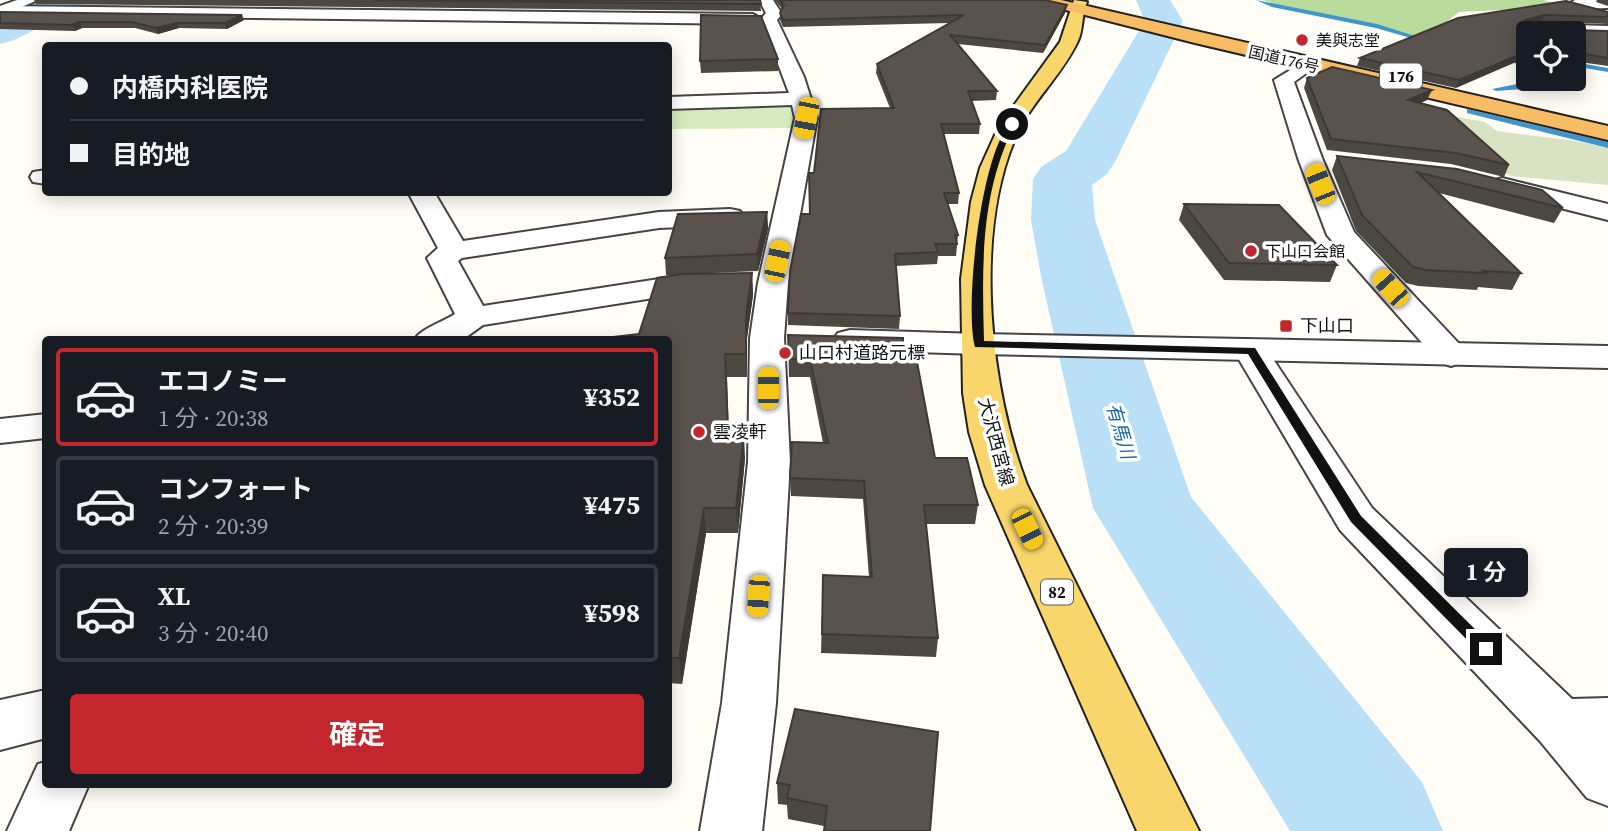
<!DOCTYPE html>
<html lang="ja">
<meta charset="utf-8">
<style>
body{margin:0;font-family:"Source Serif 4","Noto Sans JP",serif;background:#20242c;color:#f1f3f6;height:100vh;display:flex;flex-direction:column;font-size:26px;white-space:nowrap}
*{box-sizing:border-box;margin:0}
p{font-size:23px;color:#9ea1a6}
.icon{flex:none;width:38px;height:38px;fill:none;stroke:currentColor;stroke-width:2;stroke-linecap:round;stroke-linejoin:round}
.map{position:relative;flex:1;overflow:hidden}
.drawer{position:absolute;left:42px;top:336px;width:630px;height:452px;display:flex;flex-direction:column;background:#171b24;border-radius:7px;box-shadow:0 4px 18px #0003}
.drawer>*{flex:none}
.guide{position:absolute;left:42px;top:42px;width:630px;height:154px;border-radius:7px;box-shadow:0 4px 18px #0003;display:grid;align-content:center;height:154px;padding:0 28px;background:#171b24}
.controls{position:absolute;left:1516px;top:21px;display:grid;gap:14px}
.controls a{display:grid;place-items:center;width:70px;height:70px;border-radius:7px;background:#171b24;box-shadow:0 4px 18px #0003;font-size:35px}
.end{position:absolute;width:32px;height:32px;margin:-16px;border:9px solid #111;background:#fff;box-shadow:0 0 0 4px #fff}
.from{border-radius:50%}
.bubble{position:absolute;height:49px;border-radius:7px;background:#171b24;box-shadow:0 4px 18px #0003;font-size:23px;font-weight:700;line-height:49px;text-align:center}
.car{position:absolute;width:21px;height:42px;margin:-21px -10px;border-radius:9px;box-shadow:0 0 5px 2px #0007;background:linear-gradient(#f5c518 24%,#345 0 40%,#f5c518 0 76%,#345 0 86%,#f5c518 0)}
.guide b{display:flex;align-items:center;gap:24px;height:66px;font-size:26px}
.guide b+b{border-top:2px solid #363941}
.guide i{width:18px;height:18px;background:#f1f3f6}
ul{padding:12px 0 0;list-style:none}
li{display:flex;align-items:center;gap:21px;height:98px;margin:0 14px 10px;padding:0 14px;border:4px solid #363941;border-radius:7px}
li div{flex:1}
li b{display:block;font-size:26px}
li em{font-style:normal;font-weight:700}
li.active{border-color:#c4262e}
li>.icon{width:63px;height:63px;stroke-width:1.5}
.primary-button{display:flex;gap:14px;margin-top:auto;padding:14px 28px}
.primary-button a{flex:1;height:80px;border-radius:7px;background:#c4262e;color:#fff;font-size:28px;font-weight:700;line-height:80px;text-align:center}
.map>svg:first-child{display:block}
.green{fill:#d5ebbd}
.forest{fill:#b9dc9c}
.cemetery{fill:#d9e3c4}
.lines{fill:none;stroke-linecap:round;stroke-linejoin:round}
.stream{fill:#3f96cf;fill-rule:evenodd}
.river{fill:#b9e0f7;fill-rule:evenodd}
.minor-casing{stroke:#444;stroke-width:4}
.tertiary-casing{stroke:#444;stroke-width:4}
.primary-casing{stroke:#222;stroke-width:4}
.trunk-casing{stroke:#222;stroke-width:4}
.minor{fill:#fff;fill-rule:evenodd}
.tertiary{fill:#fff;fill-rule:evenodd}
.primary{fill:#f9d66b;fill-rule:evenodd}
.trunk{fill:#f7bc64;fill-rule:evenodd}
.wall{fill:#4d4742}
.shaded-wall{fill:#3f3936}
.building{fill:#5a524d;stroke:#3f3936;stroke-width:2}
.route{fill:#111}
.poi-dot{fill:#c4262e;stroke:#fff;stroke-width:2.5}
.labels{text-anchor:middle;stroke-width:7;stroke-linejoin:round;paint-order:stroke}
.far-poi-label{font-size:16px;fill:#111;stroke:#fff;text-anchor:start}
.far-street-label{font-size:16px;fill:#111;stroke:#fff}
.shield{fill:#fff;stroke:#585858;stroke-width:2}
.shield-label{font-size:16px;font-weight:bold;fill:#111}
.poi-label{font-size:18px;fill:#111;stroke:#fff;text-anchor:start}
.street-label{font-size:18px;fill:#111;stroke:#fff}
.water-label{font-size:19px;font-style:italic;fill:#1768a6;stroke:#fff}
</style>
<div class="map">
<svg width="1608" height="831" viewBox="0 0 1608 831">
<rect width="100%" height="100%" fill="#fffdf5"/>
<path class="green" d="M793 103V128L669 129V107Z"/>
<path class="forest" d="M1263 0H1543L1567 7 1459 12 1430 35H1410L1283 8Z"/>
<path class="cemetery" d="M1458 117 1485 122 1497 131 1576 141 1608 148V185L1511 176 1421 128Z"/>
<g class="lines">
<g class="stream">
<path d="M1256 0 1377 24 1431 41 1428 43 1376 28 1272 7Z"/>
<path d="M1498 55 1528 64V68L1498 57Z"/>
<path d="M1573 62 1608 68V72L1573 66Z"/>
<path d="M1532 79H1538L1541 82 1523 89 1496 91 1492 89 1533 81Z"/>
<path d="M1467 109 1608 142V148L1467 113Z"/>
</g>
<g class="river">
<path d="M40 0H86L81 7 14 40 0 44V18Z"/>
<path d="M1136 0H1170L1183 21 1115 162 1107 174 1092 185 1095 220 1191 497 1422 782 1443 831H1290L1093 508 1042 281 1031 220 1033 179 1041 167 1066 151 1145 21Z"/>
</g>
<g class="minor-casing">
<g id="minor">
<path d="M759 0H773L782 14 777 20 804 77 817 118 788 283 784 338 790 462 776 703 762 831H700L722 703 748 462 750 338 758 283 795 118 792 105 668 109V97L789 93 761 19 766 13Z"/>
<path d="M1608 0V8L1577 9 1569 4 1575 0Z"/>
<path d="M0 6 753 14 761 19 753 24 3 15 0 14Z"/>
<path d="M1541 24 1608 26V36L1528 33V38L1521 33 1523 29Z"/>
<path d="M1310 58 1319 64 1294 82 1322 158 1354 232 1463 348 1469 355 1463 362 1451 366 1439 362 1327 235 1298 158 1274 80Z"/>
<path d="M46 170V184L33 182 30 177 33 172Z"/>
<path d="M1502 178 1608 204V220L1493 191 1489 186 1493 181Z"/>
<path d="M408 192H434L463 241 659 212 730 209 740 211 744 217 740 223 730 225 659 228 462 258 458 261 483 306 685 275 715 277 720 284 715 291 685 293 483 325 462 340H414C422 328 443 322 455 314L427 258 438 248Z"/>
<path d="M850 330 979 334 991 337 996 344 991 351 979 354 850 350 838 347 833 340 838 333Z"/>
<path d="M1251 341 1263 344 1372 508 1572 699 1608 698V806L1587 798 1540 741 1340 530 1234 351 1239 344Z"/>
<path d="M46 414V438L0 443V419Z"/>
<path d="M46 690V738L0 750V700Z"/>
<path d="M46 762V784H89L69 831H7L38 764Z"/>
</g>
</g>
<g class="tertiary-casing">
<g id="tertiary">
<path d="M17 0H38L0 16V6Z"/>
<path d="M979 334 1608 346V368L979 354 967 351 962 344 967 337Z"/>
</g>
</g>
<g class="primary-casing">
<path id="primary" d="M1074 0 1087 2C1081 15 1084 30 1077 43 1060 78 1028 105 1014 141 974 239 990 388 1027 485L1199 831H1137L985 485 969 432 963 393 961 279 971 202 980 168 999 126 1060 42Z"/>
</g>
<g class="trunk-casing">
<path id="trunk" d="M1036 0H1061L1608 126V140L1195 43 1038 3Z"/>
</g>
<use href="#minor" class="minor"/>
<use href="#tertiary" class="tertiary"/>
<use href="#primary" class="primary"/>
<use href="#trunk" class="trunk"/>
</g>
<g class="wall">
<path d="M34 0H760L761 11 36 4Z"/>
<path d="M775 0H1045L1067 5 1065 13 1043 53 958 44 997 91 996 100 971 101 980 124 979 134H943L959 193 958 204H948L958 235 956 256H938L937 264 896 266 900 316 899 329 788 325V313L810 214 814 173 890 108 876 73 877 64 949 23 783 27 780 20V13L782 9Z"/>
<path d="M1597 0H1608V6L1596 2Z"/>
<path d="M0 12 244 20 227 29 179 28 158 34 135 28H82L75 31 0 29Z"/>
<path d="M1608 12V24L1541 21 1522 26 1456 88 1357 66 1360 58 1458 18Z"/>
<path d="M1608 31V66L1573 61V33Z"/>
<path d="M778 59V71L701 73 700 61Z"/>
<path d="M1307 78 1427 100 1421 103 1509 165 1504 177 1451 164 1327 150 1304 88Z"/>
<path d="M1337 156 1457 169 1563 208 1554 223 1439 193 1521 273 1512 290 1478 287 1477 290 1418 286 1406 283 1356 231 1332 170Z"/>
<path d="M1184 204 1337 265 1330 282 1224 280 1179 220Z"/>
<path d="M767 212 768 229 758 271 688 274 752 273 753 295 747 338V377H727L729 433 745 458 738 533H706L682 684 668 683V340L639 334 682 275H666L665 258Z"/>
<path d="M788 335 903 346 935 458 978 505 975 524H926L938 638 936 657 821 653 823 575 869 577 863 499 791 496 790 478 823 443 810 377H789Z"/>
<path d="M795 709 930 831 824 826 788 819 787 805 778 804 777 783Z"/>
</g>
<g class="shaded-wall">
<path d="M1067 5 1065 13 1043 53 1045 45Z"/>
<path d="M242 15 244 20 227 29 225 23Z"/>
<path d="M1544 15 1541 21 1522 26 1525 20Z"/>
<path d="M79 22 82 28 75 31 72 25Z"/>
<path d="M177 23 179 28 158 34 156 28Z"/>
<path d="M1528 51V57L1456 88 1459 80Z"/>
<path d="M1432 90 1427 100 1404 110 1408 100Z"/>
<path d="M767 212 768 229 758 271 757 254Z"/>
<path d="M752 273 753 295 747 338V377L746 354V316Z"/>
<path d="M744 434 745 458 738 533 736 508Z"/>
<path d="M704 508 706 533 682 684 679 658Z"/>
</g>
<g class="building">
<path d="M374 0H760L761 4Z"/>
<path d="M780 0H1045L1067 5 1045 45 950 35 997 91H968L980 124H941L959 193H944L958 235H955L957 244H935L938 252 895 254 900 316 788 313 790 271 801 214H810L809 173H814L821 109 894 108 877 64 964 15 783 20 780 13 784 5Z"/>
<path d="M1566 1 1608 12V17L1544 15 1525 20 1522 27 1531 33H1528V51L1459 80 1360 58 1458 18Z"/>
<path d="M0 12 242 15 225 23H177L156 28 132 22H79L72 25 0 23Z"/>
<path d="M701 15 761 16 778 59 700 61Z"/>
<path d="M1534 29 1608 31V58L1573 52V33H1532Z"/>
<path d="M1332 67 1432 90 1408 100 1447 110 1509 165 1456 153 1331 139 1307 78Z"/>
<path d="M1337 156 1457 169 1542 190 1563 208 1417 172 1521 273 1483 271 1485 273 1426 270 1413 267 1362 215Z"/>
<path d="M1184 204 1279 205 1337 265 1229 263Z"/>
<path d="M767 212 757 254 665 258 678 214Z"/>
<path d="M752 273 746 316V354H725L728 433 744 434 736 508H704L679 658H668V340H614V337L639 334 657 278 683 274Z"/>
<path d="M788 335 903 338V346H914L935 458H967L978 505H924L938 638 822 634 823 575 872 577 864 481 790 478 792 442 828 443 810 359H789Z"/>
<path d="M795 709 938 732 930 831H824L827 806 787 798 790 785 777 783Z"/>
</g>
<path class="route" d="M1012 122 1015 124C980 193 982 266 984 341L1255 348 1361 516 1491 645 1494 649 1491 654H1481L1351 522 1248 354 975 347C964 308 981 148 1012 122Z"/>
<g class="poi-dot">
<circle cx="1302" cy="40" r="7"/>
<circle cx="1251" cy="251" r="7"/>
<rect x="1279" y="319" width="14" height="14" rx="3.5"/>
<circle cx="785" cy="353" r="7"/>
<circle cx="699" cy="432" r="7"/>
</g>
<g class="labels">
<g class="far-poi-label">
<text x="1316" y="46">美與志堂</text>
<text x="1265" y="257">下山口会館</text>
</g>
<g class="far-street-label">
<text transform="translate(1284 59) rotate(13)" y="6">国道176号</text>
</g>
<g class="shield">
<rect x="1380" y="63.5" width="42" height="25" rx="5"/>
<rect x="1041" y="579.5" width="32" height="25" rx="5"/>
</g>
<g class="shield-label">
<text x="1401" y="82">176</text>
<text x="1057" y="598">82</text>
</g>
<g class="poi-label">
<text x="1300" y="332">下山口</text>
<text x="799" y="359">山口村道路元標</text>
<text x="713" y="438">雲凌軒</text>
</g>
<g class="street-label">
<text transform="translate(996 442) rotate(75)" y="6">大沢西宮線</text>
</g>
<g class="water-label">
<text transform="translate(1121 431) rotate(74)" y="7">有馬川</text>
</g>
</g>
</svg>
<div class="controls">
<a><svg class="icon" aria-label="locate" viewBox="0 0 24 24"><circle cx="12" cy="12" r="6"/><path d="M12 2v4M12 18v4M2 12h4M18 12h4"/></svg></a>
</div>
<i class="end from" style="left:1012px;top:124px"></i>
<i class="end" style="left:1486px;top:649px"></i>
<div class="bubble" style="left:1444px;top:548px;width:84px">1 分</div>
<i class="car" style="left:806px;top:118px;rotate:191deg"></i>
<i class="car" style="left:1320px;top:184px;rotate:338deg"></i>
<i class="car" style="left:777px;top:261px;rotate:12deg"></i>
<i class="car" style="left:1390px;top:288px;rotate:318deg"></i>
<i class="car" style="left:768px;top:388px;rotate:0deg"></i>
<i class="car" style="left:1027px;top:529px;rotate:154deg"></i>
<i class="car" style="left:758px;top:596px;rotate:184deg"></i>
<div class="guide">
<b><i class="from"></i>内橋内科医院</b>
<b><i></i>目的地</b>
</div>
<section class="drawer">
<ul>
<li class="active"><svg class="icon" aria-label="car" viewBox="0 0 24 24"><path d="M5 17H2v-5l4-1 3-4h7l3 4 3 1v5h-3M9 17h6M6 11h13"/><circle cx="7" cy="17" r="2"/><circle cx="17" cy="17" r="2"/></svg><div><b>エコノミー</b><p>1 分 · 20:38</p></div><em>¥352</em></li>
<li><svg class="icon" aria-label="car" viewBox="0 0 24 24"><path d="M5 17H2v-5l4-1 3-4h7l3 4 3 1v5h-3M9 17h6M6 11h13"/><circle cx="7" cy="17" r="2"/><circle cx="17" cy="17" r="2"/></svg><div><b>コンフォート</b><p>2 分 · 20:39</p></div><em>¥475</em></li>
<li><svg class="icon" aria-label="car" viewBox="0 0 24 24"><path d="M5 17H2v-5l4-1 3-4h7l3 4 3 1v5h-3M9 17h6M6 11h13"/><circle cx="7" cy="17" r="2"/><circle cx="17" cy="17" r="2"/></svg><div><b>XL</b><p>3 分 · 20:40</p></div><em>¥598</em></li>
</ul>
<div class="primary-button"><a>確定</a></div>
</section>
</div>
